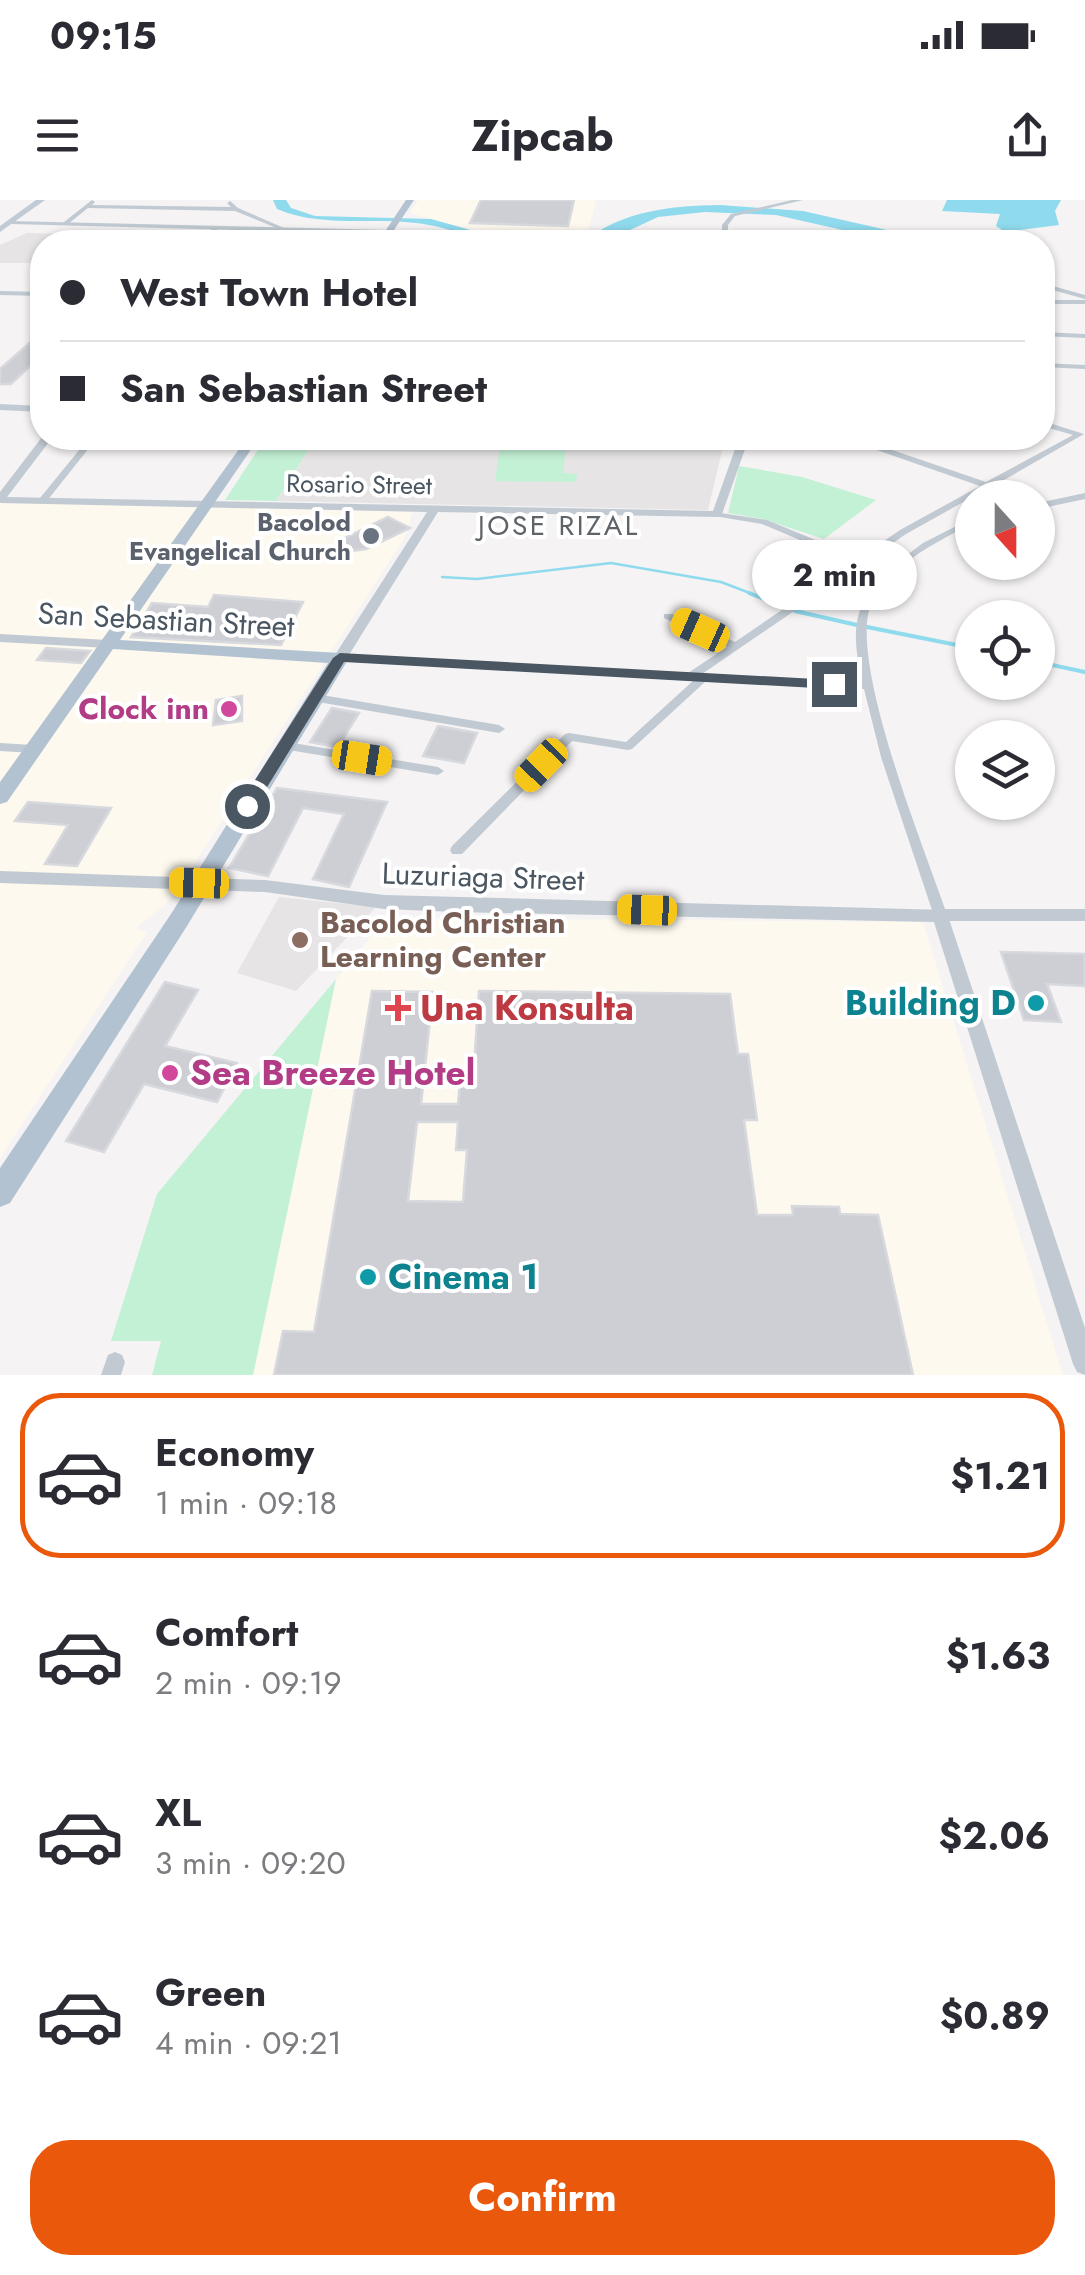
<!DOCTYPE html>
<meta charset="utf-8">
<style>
body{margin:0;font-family:Jost,sans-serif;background:#f7f7f7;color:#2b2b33;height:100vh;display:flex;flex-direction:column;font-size:38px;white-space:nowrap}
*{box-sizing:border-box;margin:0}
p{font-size:32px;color:#7c7c81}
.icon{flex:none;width:55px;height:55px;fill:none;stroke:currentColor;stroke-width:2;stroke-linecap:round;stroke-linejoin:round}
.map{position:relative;height:1175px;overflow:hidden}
.panel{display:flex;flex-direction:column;background:#fff;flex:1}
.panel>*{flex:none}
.hud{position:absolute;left:30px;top:30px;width:1025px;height:220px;border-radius:40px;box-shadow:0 2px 8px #0004;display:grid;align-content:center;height:220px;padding:0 30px;background:#fff}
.needle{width:65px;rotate:159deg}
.fabs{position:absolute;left:955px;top:280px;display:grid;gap:20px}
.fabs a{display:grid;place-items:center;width:100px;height:100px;border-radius:50%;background:#fff;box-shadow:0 2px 8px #0004;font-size:50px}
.end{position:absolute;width:45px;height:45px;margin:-22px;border:12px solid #4a5661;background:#fff;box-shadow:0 0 0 5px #fff}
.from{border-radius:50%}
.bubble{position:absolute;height:70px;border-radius:35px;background:#fff;box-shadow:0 2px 8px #0004;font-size:32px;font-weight:700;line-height:70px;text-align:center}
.car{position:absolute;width:30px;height:60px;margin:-30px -15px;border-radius:12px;box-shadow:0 0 8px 2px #0007;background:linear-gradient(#f5c518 24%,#345 0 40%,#f5c518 0 76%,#345 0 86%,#f5c518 0)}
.hud b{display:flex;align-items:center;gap:35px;height:95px;font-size:38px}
.hud b+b{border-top:2px solid #e1e1e2}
.hud i{width:25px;height:25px;background:#2b2b33}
ul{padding:18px 0 0;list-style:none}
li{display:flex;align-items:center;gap:30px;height:165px;margin:0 20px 15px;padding:0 10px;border:5px solid transparent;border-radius:40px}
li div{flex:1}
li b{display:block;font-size:38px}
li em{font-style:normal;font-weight:700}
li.selected{border-color:#ea580c}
li>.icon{width:90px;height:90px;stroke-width:1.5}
.primary-button{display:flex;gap:20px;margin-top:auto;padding:20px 30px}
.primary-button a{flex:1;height:115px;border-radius:40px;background:#ea580c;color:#fff;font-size:40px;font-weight:700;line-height:115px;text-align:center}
.status{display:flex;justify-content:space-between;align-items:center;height:70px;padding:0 50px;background:#fff;direction:ltr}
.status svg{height:28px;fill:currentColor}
header{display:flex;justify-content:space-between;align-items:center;height:130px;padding:0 30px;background:#fff;font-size:45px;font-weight:700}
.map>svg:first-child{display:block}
.commercial{fill:#fdf9ef}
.education{fill:#e6e4e5}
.green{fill:#c3f1d5}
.water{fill:#90daee}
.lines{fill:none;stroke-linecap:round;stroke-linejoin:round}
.stream-far1{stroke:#90daee;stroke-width:2.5}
.stream{stroke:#90daee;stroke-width:4}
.building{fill:#cdcfd5;stroke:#d7d9de;stroke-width:2.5;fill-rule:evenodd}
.minor{fill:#c1cad2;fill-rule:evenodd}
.tertiary{fill:#c1cad2;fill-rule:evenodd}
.secondary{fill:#c1cbd6;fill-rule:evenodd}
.primary{fill:#b3c2d1;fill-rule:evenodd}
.route{fill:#4a5661}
.worship-dot{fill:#6b7280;stroke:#fff;stroke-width:4}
.hotel-dot{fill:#d1479c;stroke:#fff;stroke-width:4}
.education-dot{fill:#8d6e63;stroke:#fff;stroke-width:4}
.culture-dot{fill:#0f9aa8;stroke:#fff;stroke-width:4}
.health-dot{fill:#e0444e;stroke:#fff;stroke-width:4}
.labels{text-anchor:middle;stroke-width:8;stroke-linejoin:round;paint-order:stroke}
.far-street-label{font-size:25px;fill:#4a5661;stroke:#fff}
.far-worship-label{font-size:25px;font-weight:bold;fill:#5b616d;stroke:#fff;text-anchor:end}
.far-neighbourhood-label{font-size:28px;letter-spacing:2.5px;fill:#5f6368;stroke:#fff}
.street-label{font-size:30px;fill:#4a5661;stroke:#fff}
.hotel-label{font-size:30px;font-weight:bold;fill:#b23c85;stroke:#fff;text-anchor:end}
.education-label{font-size:30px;font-weight:bold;fill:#785e54;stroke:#fff;text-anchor:start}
.near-culture-label{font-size:35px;font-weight:bold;fill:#0d838f;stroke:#fff;text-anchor:end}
.near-health-label{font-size:35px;font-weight:bold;fill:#be3a42;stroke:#fff;text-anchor:start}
.near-hotel-label{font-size:35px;font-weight:bold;fill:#b23c85;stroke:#fff;text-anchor:start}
</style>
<div class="status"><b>09:15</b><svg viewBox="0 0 49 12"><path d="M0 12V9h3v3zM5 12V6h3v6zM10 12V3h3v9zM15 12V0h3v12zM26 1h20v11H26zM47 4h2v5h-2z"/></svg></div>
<header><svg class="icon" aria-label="menu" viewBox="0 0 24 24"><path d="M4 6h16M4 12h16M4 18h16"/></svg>Zipcab<svg class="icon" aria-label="share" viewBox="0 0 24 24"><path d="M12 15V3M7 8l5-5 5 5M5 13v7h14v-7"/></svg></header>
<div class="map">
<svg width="1085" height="1175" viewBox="0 0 1085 1175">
<rect width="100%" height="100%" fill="#f5f3f3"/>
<g class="commercial">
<path d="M418 0H596L589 29 581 42 511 41 410 13Z"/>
<path d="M0 302 413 311 405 337 189 672 166 704 136 728 147 732 0 958Z"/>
<path d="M386 718 923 722 1063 1175H253L336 779Z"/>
</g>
<g class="education">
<path d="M27 33 65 34 156 36 149 42H42V63H0V45Z"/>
<path d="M316 238H725L708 310 276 301Z"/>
<path d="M279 697 376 707 296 791 237 773Z"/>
</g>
<g class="green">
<path d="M265 239 314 241 276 301 225 300Z"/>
<path d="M500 246 566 248 563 273 577 274 576 282 495 281Z"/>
<path d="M739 266 802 277 876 300 824 339 763 319 728 313Z"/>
<path d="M336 779 253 1175H152L161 1141H111L157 994Z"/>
</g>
<g class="water">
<path d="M273 0H286L291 8 315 16 431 19 514 42C475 42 453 27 416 23 369 17 322 28 277 9Z"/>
<path d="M947 0H1061L1055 11 1059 25 1005 32 996 26 1000 14 942 11Z"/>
<path d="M720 5 803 11 940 42H896L776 15 705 12 658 17 604 42H583C624 10 670 6 720 5Z"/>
</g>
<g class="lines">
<path class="stream-far1" d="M442 377 477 379 611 363 721 382 755 395"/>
<g class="stream">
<path d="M749 393 795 411 857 425"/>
<path d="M867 427 972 448"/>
<path d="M1038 462 1085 472"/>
</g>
</g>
<g class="building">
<path d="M481 0H574L568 26 470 23Z"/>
<path d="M42 132V155L11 184H0V169Z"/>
<path d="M388 317 410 328 366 349 336 353 345 338Z"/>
<path d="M214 395 303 402 281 445 131 437 152 403 208 407Z"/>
<path d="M46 448 90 451 81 463 37 460Z"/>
<path d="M242 496V521L213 525 216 500Z"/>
<path d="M332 508 359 513 338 547 310 542Z"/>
<path d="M438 526 477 533 464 563 423 556Z"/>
<path d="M277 588 387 602 349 687 313 679 344 614 303 608 268 676 229 668Z"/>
<path d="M28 602 111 608 77 666 45 664 68 625 15 621Z"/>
<path d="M1001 752 1085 754V786L1047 784 1061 822 1024 820Z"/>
<path d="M165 782 198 790 165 846 237 863 217 902 144 884 104 952 66 941Z"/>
<path d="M372 791 433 792 421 904H458L460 881H473L479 791 730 794 738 854H748L757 920H744L757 1015H793L792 1006 839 1007 840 1014 878 1015 913 1175H274L283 1131 314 1132ZM417 922H458L456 950H467L463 1002 408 1001Z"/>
</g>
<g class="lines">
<g class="minor">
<path d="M92 0 95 2 92 5 231 7 227 3 230 1 238 8 284 28 279 29 235 11 88 8 68 24H64V22Z"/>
<path d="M215 26 220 27 203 42H198Z"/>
<path d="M654 31 683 36 688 32 838 36 852 42H845L837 40 689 36 686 42H682L681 39 652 34Z"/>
<path d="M1042 83 1085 95V99L1042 87Z"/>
<rect x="1042" y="100" width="43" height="4"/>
<path d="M1042 132 1085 134V138L1042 136Z"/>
<path d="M1042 163 1085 165V169L1042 167Z"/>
<path d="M1042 219 1046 222 1084 234 990 288 1002 298H992L983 291 906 334 867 361 887 370 923 343 972 318V324C939 340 885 368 871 404 848 462 924 647 945 709H1085V721H940L935 719 881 557 864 489 706 481 632 549 628 550 572 541 462 654H452L450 650 452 646 565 534 569 533 626 542 694 480 340 461 335 458 340 455 688 473 727 447 664 418V414H672L735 442 852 362 762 324 714 316V312L767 320 859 358 900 330 980 286 848 240 847 238H857L986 282 1073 235 1042 226ZM860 366 882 375C850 410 853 438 862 482L702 474Z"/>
<path d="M89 238H97L46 302H40V298Z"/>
<path d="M1085 293V299L1038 309V303Z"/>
<path d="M316 494 499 525 505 529 499 533 312 501 310 498 312 495Z"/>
<path d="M287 542 438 567 444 571 438 575 283 549 281 546Z"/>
<path d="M0 543 33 545 39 549 33 553 0 551Z"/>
<path d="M115 1152 122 1155 125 1162 121 1175H101L108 1155Z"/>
</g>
<g class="tertiary">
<path d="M792 0H803L735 16 728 25V42H722V25L731 14Z"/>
<path d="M10 21 390 30 393 32 390 34 12 24Z"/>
<path d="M0 91 42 92V96L0 95Z"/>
<path d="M42 237 52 238 7 297 713 311 739 238H749L722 314 717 317 438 312 347 458 340 462 333 458 427 312 0 303V292Z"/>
<path d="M0 434 108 440 114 444 108 448 0 442Z"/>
<path d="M0 671 265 680 384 695 946 710 1085 1128V1175L1077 1172 1073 1164 934 722 456 712 384 709 265 692 0 683Z"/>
</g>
<g class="secondary">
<path d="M36 0H45L0 32V26Z"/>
<path d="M0 204 42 206V212L0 210Z"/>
</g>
<g class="primary">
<path d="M406 0H414L386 42H378Z"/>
<path d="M247 238H259L120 440 340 453 349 458 187 726 10 1003 0 1007V968L171 714 328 463 113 449 7 602 0 604V582Z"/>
</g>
</g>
<path class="route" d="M340 453 834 480 842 484 834 489 344 462 253 610H241V602L333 458Z"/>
<circle class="worship-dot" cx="371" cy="336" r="10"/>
<g class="hotel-dot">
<circle cx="229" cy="509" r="10"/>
<circle cx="170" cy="873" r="10"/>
</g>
<circle class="education-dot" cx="300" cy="740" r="10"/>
<g class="culture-dot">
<circle cx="1036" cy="803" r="10"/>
<circle cx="368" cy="1077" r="10"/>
</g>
<path class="health-dot" d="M393 793h10v10h10v10h-10v10h-10v-10h-10v-10h10z"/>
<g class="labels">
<g class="far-street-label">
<text transform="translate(359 284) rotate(1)" y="9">Rosario Street</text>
</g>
<g class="far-worship-label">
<text x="351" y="331">Bacolod<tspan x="351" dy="29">Evangelical Church</tspan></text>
</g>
<g class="far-neighbourhood-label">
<text x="559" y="335">JOSE RIZAL</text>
</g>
<g class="street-label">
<text transform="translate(166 420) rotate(3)" y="10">San Sebastian Street</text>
<text transform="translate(483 677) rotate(2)" y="10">Luzuriaga Street</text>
</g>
<g class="hotel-label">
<text x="209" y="519">Clock inn</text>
</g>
<g class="education-label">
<text x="320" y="733">Bacolod Christian<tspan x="320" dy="34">Learning Center</tspan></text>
</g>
<g class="near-culture-label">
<text x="1016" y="815">Building D</text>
<text x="388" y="1089" text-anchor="start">Cinema 1</text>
</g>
<g class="near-health-label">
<text x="420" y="820">Una Konsulta</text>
</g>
<g class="near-hotel-label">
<text x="190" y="885">Sea Breeze Hotel</text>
</g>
</g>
</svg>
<div class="fabs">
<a><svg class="needle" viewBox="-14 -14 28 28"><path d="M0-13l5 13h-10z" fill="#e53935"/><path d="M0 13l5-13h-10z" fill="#7c7c81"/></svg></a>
<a><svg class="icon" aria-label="locate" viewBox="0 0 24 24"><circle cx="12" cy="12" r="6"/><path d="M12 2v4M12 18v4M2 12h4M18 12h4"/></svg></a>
<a><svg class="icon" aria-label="layers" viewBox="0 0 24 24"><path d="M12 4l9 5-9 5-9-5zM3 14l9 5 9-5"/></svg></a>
</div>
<i class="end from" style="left:247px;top:606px"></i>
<i class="end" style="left:834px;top:484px"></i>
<div class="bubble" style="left:752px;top:340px;width:165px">2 min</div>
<i class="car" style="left:700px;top:430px;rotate:294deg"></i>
<i class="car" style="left:362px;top:558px;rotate:99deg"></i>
<i class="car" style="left:541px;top:565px;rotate:224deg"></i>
<i class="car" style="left:199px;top:683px;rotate:272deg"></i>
<i class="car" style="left:647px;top:710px;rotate:272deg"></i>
<div class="hud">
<b><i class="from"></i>West Town Hotel</b>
<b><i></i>San Sebastian Street</b>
</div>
</div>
<section class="panel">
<ul>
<li class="selected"><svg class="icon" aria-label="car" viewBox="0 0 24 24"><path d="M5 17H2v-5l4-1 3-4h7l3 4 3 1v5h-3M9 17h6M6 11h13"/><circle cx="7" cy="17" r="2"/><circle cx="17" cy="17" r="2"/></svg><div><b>Economy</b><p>1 min · 09:18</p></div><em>$1.21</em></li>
<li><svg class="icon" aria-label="car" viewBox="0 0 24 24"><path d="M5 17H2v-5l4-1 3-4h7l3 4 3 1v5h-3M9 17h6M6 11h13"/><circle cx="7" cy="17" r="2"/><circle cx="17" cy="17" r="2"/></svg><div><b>Comfort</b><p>2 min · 09:19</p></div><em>$1.63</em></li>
<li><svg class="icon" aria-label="car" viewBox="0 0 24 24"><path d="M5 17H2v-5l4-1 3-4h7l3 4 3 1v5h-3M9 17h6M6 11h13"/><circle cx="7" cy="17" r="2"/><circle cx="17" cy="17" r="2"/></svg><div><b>XL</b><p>3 min · 09:20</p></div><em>$2.06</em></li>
<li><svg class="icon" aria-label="car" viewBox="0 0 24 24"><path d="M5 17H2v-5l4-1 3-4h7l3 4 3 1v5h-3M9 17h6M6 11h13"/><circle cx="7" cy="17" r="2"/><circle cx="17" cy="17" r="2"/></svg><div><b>Green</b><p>4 min · 09:21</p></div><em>$0.89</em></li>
</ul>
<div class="primary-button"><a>Confirm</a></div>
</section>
